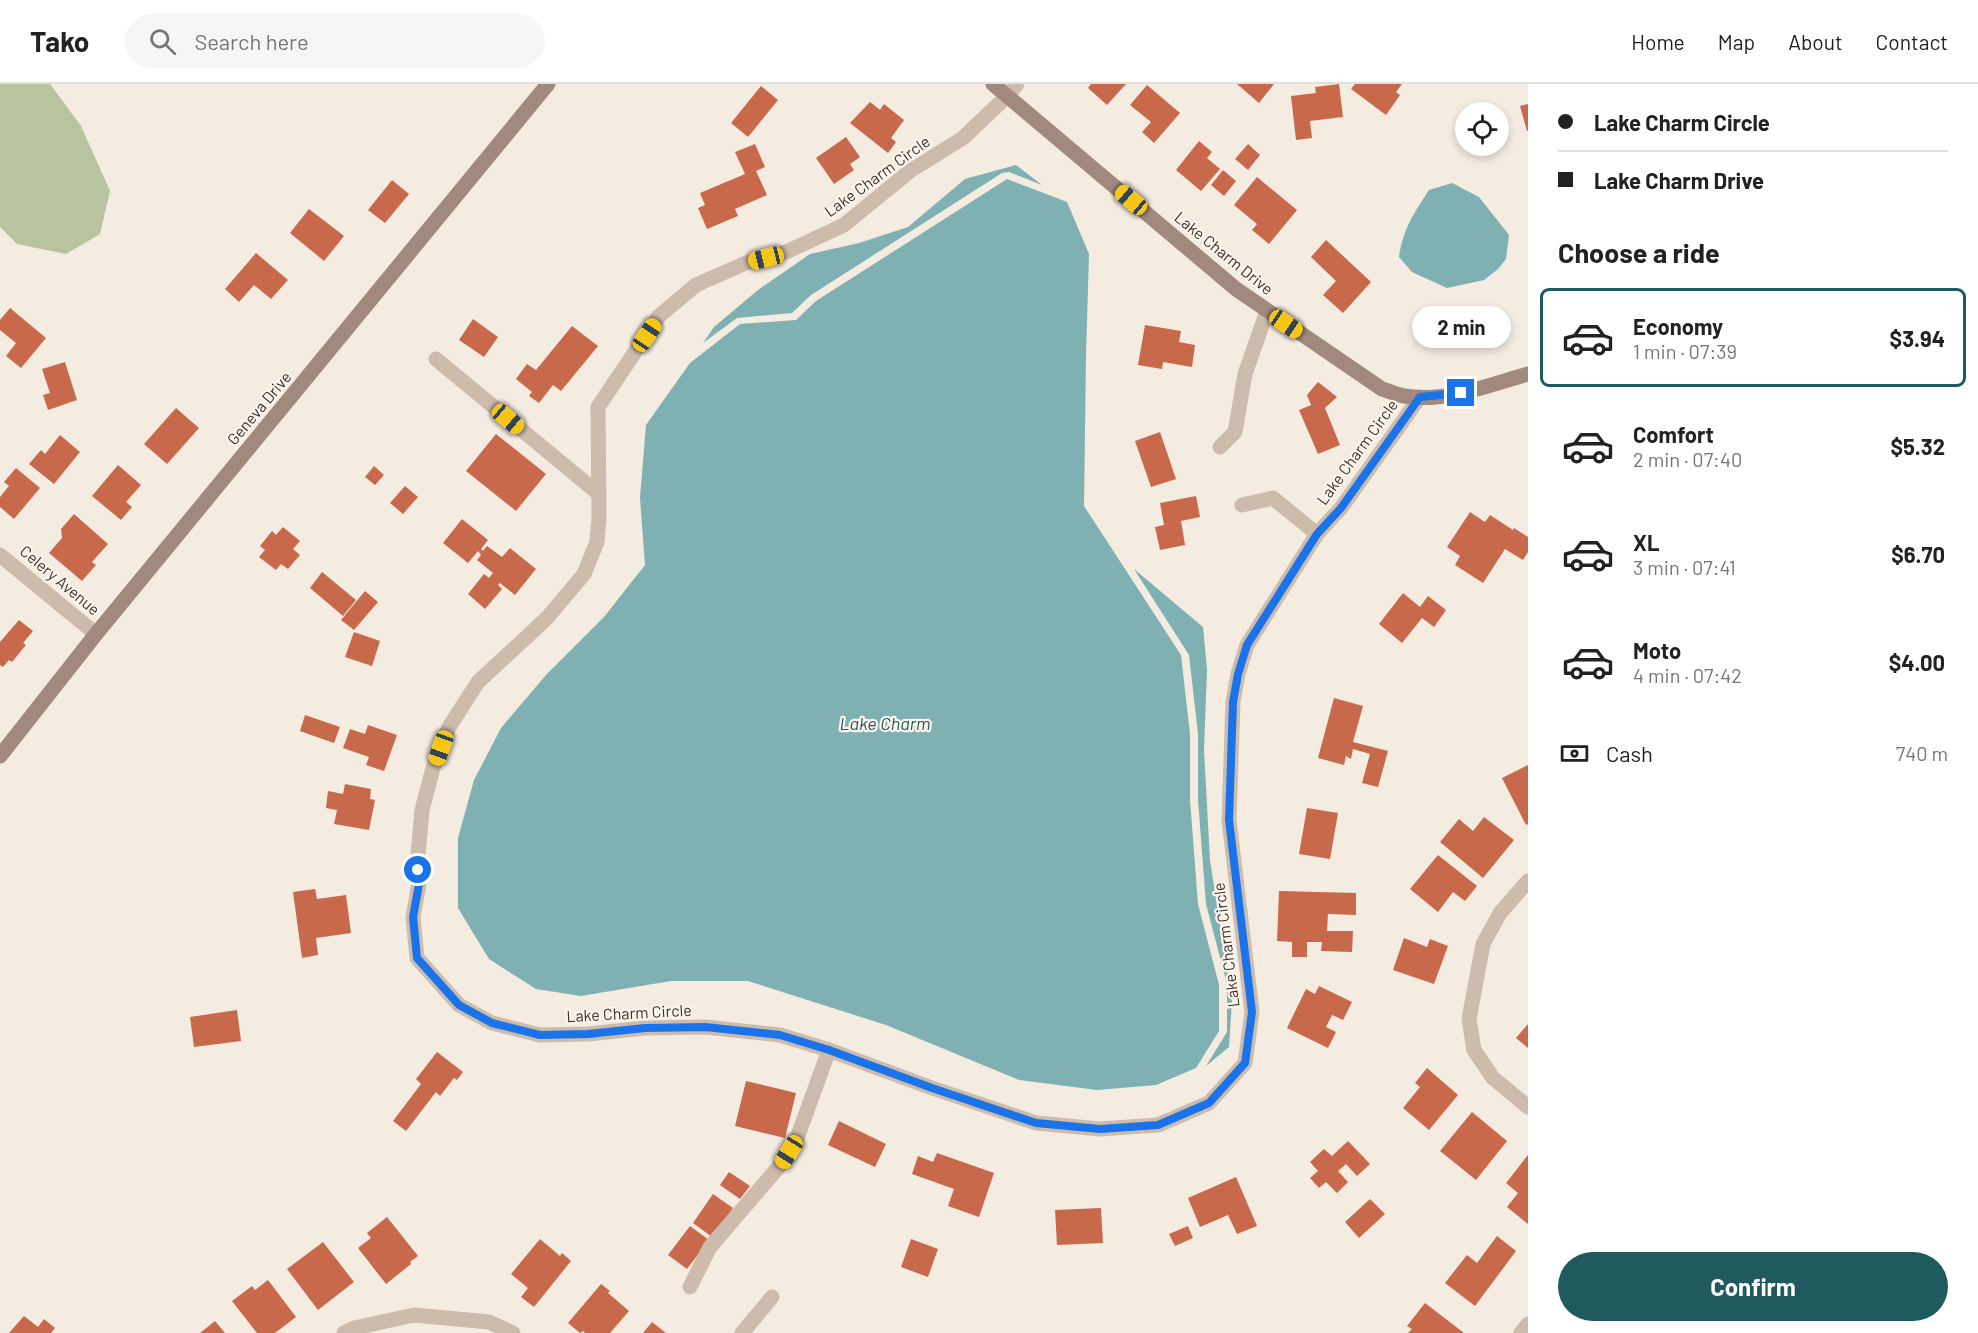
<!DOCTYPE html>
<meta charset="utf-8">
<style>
body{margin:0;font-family:Barlow,sans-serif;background:#f6f6f6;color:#222;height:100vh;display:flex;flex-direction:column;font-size:22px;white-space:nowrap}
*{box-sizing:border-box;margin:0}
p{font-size:20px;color:#767676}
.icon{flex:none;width:33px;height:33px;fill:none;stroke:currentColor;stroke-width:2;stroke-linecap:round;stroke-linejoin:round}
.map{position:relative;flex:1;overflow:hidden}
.details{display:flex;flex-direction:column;background:#fff;width:450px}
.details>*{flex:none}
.top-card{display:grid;align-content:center;height:132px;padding:0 30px;background:#fff}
.fabs{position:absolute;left:1455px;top:18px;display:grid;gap:12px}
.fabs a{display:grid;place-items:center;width:54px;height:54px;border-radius:50%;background:#fff;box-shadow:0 3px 9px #0003;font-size:30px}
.end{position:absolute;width:27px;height:27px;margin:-14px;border:8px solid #1a73e8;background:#fff;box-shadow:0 0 0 3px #fff}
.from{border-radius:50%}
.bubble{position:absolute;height:42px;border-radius:21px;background:#fff;box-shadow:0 3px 9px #0003;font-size:20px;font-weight:700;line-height:42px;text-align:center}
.car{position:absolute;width:18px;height:36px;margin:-18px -9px;border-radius:8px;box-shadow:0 0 4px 2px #0007;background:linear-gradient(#f5c518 24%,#345 0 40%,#f5c518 0 76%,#345 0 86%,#f5c518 0)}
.top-card b{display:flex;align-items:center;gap:21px;height:57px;font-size:22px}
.top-card b+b{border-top:2px solid #e0e0e0}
.top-card i{width:15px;height:15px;background:#222}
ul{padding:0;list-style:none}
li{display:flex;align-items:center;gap:18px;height:99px;margin:0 12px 9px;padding:0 18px;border:3px solid transparent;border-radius:9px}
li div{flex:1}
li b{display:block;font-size:22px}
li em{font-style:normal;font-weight:700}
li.selected{border-color:#1f5a5e}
li>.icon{width:54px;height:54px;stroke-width:1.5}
h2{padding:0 30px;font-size:27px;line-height:72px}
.pay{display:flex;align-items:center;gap:15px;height:66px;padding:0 30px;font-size:22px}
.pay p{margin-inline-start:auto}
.cta{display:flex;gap:12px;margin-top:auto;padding:12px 30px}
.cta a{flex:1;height:69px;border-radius:36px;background:#1f5a5e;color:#fff;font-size:24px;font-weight:700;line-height:69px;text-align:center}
header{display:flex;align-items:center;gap:36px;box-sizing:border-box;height:84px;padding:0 30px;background:#fff;border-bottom:2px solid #e0e0e0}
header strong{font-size:28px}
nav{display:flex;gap:33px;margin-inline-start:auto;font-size:21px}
.search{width:420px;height:54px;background:#f6f6f6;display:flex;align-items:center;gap:15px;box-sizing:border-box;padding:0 21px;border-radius:33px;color:#767676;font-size:22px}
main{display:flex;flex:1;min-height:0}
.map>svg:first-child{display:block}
.green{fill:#b8c4a0}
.water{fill:#7fb0b2}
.building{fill:#c8694b}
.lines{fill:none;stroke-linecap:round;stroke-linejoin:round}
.street{stroke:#cdbbac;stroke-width:15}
.secondary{stroke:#a18a7d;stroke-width:15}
.route{stroke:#1a73e8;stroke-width:8}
.labels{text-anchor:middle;stroke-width:4.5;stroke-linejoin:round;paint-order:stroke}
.street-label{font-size:16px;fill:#3b302b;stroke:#fbf5ee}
.water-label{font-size:18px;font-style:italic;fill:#1f5a5e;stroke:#fbf5ee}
</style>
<header>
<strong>Tako</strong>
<div class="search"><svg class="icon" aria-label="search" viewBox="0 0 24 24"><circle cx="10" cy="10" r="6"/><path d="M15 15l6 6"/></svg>Search here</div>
<nav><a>Home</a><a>Map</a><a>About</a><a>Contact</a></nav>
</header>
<main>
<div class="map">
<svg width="1528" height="1249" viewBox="0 0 1528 1249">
<rect width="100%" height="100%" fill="#f4ebe1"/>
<path class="green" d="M0 0H50L81 42 110 107 100 150 66 170 17 160 0 143Z"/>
<g class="water">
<path d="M1016 81 1042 101 1009 88 1002 89 811 211 792 229 737 234 703 259 714 243 758 206 810 170 859 159 908 143 965 95Z"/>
<path d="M1007 95 1067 118 1089 170 1086 271 1084 422 1181 571 1190 650V716L1198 820 1219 901V947L1196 984 1156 1001 1097 1006 1019 996 886 941 748 897H671L581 912 536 905 489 875 458 824V754L474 696 501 644 546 591 604 533 645 481 640 414 646 341 690 279 740 240 796 236 816 217Z"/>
<path d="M1452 99 1479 113 1509 151 1506 175 1498 185 1484 196 1447 204 1412 188 1399 173C1403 145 1414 129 1429 106Z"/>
<path d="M1134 485 1203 543 1207 585 1204 667 1210 776 1232 917 1229 963 1206 982 1227 948V900L1206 820 1198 716V650L1189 571Z"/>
</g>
<g class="building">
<path d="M1091 0H1126L1107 21 1088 4Z"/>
<path d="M1237 0H1274L1259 19Z"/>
<path d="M1339 0 1343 33 1310 37 1312 54 1296 56 1291 12 1316 9 1315 3Z"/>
<path d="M1355 0H1402L1396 8 1400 11 1386 31 1351 5Z"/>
<path d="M1147 1 1180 29 1154 59 1142 48 1151 38 1130 21Z"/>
<path d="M761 2 778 16 748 53 731 39Z"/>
<path d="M870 18 880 26 884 20 904 36 891 54 896 58 888 69 850 39Z"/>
<path d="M1528 20V47H1527L1520 22Z"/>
<path d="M846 53 860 73 850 80 854 86 834 100 816 74Z"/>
<path d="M1199 57 1212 68 1207 74 1220 85 1201 107 1176 86Z"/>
<path d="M755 60 765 83 756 87 767 111 735 125 738 132 707 145 698 124 705 121 700 109 745 90 735 68Z"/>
<path d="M1248 60 1260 71 1248 86 1235 75Z"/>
<path d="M1223 86 1236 97 1224 112 1211 101Z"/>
<path d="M1257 93 1297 126 1269 160 1252 146 1257 140 1234 121Z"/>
<path d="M392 96 409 110 385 139 368 126Z"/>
<path d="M309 125 344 152 324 177 290 149Z"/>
<path d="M1326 156 1371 198 1343 229 1323 211 1336 197 1311 173Z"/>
<path d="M256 169 288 196 271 215 254 201 239 218 225 205Z"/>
<path d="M1475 222 1485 242 1449 261 1439 240Z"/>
<path d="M10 224 46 254 21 284 6 272 16 259 0 246V236Z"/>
<path d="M473 235 498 253 484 273 459 256Z"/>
<path d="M1145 241 1181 247 1179 258 1195 261 1192 283 1163 278 1162 285 1138 281Z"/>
<path d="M572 242 598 262 561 307 553 301 539 319 529 312 532 308 516 295 527 280 536 286Z"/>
<path d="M65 278 77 316 48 326 43 311 50 309 42 285Z"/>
<path d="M1318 298 1337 313 1325 324 1340 361 1318 370 1299 326 1311 321 1307 311Z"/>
<path d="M176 324 199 344 167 380 144 360Z"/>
<path d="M1160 348 1176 395 1151 403 1135 357Z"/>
<path d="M496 350 546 390 516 427 466 387Z"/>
<path d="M60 351 80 368 54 400 29 380 41 366 45 370Z"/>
<path d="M118 381 141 401 126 418 132 423 121 436 92 412Z"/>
<path d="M374 382 384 391 375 401 365 393Z"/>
<path d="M16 384 40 404 14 435 0 423V413L9 402 4 398Z"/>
<path d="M405 402 418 413 403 430 390 419Z"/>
<path d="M1196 412 1200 433 1181 437 1185 461 1160 466 1155 443 1164 441 1160 419Z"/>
<path d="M1470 428 1485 438 1490 431 1513 446 1514 444 1528 453V468L1523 476 1505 465 1483 499 1455 481 1460 472 1447 463Z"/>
<path d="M74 430 108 460 92 478 96 481 82 497 49 469 62 454 61 445Z"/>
<path d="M462 435 488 456 481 465 483 467 487 462 502 473 510 464 536 485 515 511 500 499 498 501 502 505 485 525 468 510 484 490 489 494 493 489 477 476 481 471 478 467 468 479 443 459Z"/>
<path d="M283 443 300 457 293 465 300 471 288 485 281 480 276 486 259 473 265 466 260 462 272 447 276 451Z"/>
<path d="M322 488 356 516 343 532 310 504Z"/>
<path d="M365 507 378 518 354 546 341 536Z"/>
<path d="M1403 509 1420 523 1428 512 1446 526 1434 543 1422 534 1402 559 1379 540Z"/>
<path d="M19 536 33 547 23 559 26 561 12 578 9 576 3 583 0 581V558Z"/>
<path d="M354 548 380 557 372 582 345 573Z"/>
<path d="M1334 614 1363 622 1353 658 1388 667 1378 703 1362 699 1370 670 1353 665 1351 675 1346 672 1344 681 1318 674Z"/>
<path d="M305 631 340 643 334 659 300 647Z"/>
<path d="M368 641 397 651 384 687 366 681 369 673 343 664 350 645 365 650Z"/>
<path d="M1528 681V740L1526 741 1502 694Z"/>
<path d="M345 700 371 705 370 715 375 716 369 746 334 740 337 726 326 724 328 707 343 710Z"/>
<path d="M1307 724 1338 729 1330 775 1299 770Z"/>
<path d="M1484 733 1514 756 1483 794 1440 758 1459 735 1473 747Z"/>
<path d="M1438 771 1477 802 1465 817 1453 808 1438 828 1410 805Z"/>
<path d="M315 805 317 815 346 811 351 849 316 854 318 871 302 874 293 808Z"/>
<path d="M1279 807 1356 809V831L1328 830 1327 847H1353L1352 868 1321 867 1322 858H1307V873H1292V858L1277 857Z"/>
<path d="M1404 854 1427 863 1430 855 1448 862 1434 900 1393 886Z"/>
<path d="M1319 902 1352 918 1343 936 1332 931 1326 943 1336 948 1328 964 1287 944 1306 905 1315 910Z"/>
<path d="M237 926 241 957 194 963 190 933Z"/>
<path d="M1528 940V964L1516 954Z"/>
<path d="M437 968 463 988 457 996 454 994 440 1012 436 1008 406 1047 393 1037 421 1000 416 995Z"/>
<path d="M1427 984 1458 1011 1429 1046 1403 1024 1420 1003 1415 999Z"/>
<path d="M746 997 796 1009 785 1054 735 1042Z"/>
<path d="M1472 1028 1507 1057 1476 1096 1440 1067Z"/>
<path d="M839 1037 886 1060 875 1083 828 1061Z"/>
<path d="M1348 1057 1370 1080 1357 1092 1346 1080 1338 1087 1348 1098 1337 1109 1326 1098 1319 1104 1310 1094 1318 1087 1310 1078 1324 1065 1332 1072Z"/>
<path d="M937 1069 994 1089 979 1133 948 1122 954 1105 912 1090 918 1072 933 1078Z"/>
<path d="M1528 1071V1140L1507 1123 1518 1109 1506 1099Z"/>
<path d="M729 1088 750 1102 740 1115 720 1101Z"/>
<path d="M1236 1093 1257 1142 1237 1150 1228 1131 1200 1143 1188 1114Z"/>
<path d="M713 1110 733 1124 712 1153 693 1139Z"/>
<path d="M1370 1115 1385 1130 1359 1154 1345 1138Z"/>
<path d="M1101 1124 1103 1159 1057 1161 1055 1126Z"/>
<path d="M387 1133 418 1172 410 1178 411 1180 386 1200 358 1164 371 1154 367 1149Z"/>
<path d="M690 1142 709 1156 687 1185 668 1171Z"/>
<path d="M1188 1142 1193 1154 1175 1162 1169 1150Z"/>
<path d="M1497 1152 1516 1167 1475 1222 1445 1199 1467 1171 1477 1179Z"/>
<path d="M540 1155 560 1172 562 1169 571 1177 534 1223 521 1213 528 1204 511 1190Z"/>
<path d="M911 1155 938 1165 928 1193 901 1183Z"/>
<path d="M323 1158 354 1198 318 1226 287 1185Z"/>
<path d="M268 1196 296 1233 275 1249H257L232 1217 252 1202 255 1206Z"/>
<path d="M601 1200 610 1207 608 1209 629 1227 610 1249H585L583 1247 580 1249 568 1239Z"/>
<path d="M1425 1219 1464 1249H1408L1412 1245 1407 1242Z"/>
<path d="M24 1232 38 1243 44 1235 55 1244 51 1249H9Z"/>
<path d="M215 1237 225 1249H200Z"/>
<path d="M652 1238 666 1249H643Z"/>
</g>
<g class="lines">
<g class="street">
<path d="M1017 0 1007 12 963 54 910 87 844 141 786 168 746 179 696 201 659 232 598 323 599 433 597 458 584 490 547 534 478 598 449 643 433 684 422 726 418 771 419 800 413 833 417 874 459 921 492 939 540 951 588 950 645 944 705 943 780 951 829 966 932 1004 1036 1039 1100 1045 1158 1041 1209 1019 1245 979 1252 928 1229 736 1233 618 1238 590 1247 561 1317 450 1341 424 1420 313"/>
<path d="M436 275 599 410"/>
<path d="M1220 363 1235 348 1245 290 1267 227"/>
<path d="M1242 421 1273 414 1317 450"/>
<path d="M0 471 96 550"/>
<path d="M1528 797 1500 829 1483 860 1469 935 1474 966 1493 994 1528 1023"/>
<path d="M690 1203 710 1163 782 1079 796 1057 829 966"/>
<path d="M344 1249 354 1244 414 1231 489 1238 513 1249"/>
<path d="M742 1249 772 1213"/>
<path d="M1521 1249 1528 1240"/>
</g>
<g class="secondary">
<path d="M993 0 1236 205 1382 305C1389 307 1397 311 1404 312 1445 319 1489 301 1528 290"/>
<path d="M0 672 96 550 548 0"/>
</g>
</g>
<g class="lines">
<path class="route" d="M418 786 419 800 413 833 417 874 459 921 492 939 540 951 588 950 645 944 705 943 780 951 829 966 932 1004 1036 1039 1100 1045 1158 1041 1209 1019 1245 979 1252 928 1229 736 1233 618 1238 590 1247 561 1317 450 1341 424 1420 313 1461 309"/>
</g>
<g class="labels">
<g class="street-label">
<text transform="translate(877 92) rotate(-36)" y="6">Lake Charm Circle</text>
<text transform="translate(1224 169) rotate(39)" y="6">Lake Charm Drive</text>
<text transform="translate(259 324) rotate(-50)" y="6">Geneva Drive</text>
<text transform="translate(1357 368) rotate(-54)" y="6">Lake Charm Circle</text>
<text transform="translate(60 496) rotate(40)" y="6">Celery Avenue</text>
<text transform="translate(1226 861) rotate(-97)" y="6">Lake Charm Circle</text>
<text transform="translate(629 929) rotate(-3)" y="6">Lake Charm Circle</text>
</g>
<g class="water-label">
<text x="885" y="646">Lake Charm</text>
</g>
</g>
</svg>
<div class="fabs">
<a><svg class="icon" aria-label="locate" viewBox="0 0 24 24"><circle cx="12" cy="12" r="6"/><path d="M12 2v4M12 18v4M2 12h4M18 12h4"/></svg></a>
</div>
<i class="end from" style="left:418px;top:786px"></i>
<i class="end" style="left:1461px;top:309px"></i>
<div class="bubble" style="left:1412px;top:222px;width:99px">2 min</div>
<i class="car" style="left:1131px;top:116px;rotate:310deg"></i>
<i class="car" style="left:766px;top:174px;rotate:256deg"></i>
<i class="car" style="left:1286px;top:240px;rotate:124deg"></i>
<i class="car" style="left:647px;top:251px;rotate:34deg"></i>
<i class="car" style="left:508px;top:335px;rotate:130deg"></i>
<i class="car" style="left:441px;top:664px;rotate:200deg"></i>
<i class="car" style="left:789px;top:1068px;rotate:212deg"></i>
</div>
<section class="details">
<div class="top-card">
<b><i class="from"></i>Lake Charm Circle</b>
<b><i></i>Lake Charm Drive</b>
</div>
<h2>Choose a ride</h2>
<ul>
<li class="selected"><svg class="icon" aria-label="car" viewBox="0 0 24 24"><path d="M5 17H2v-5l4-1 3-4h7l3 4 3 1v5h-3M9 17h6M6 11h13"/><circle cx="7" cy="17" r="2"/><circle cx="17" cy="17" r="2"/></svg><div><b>Economy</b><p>1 min · 07:39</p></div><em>$3.94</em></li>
<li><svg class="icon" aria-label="car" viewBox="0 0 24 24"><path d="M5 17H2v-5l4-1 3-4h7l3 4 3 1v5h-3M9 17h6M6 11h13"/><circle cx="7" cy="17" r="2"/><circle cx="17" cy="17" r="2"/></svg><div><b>Comfort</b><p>2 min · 07:40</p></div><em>$5.32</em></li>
<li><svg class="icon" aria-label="car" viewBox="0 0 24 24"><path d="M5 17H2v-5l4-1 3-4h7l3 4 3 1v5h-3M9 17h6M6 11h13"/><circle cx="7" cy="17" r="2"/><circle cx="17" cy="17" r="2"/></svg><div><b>XL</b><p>3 min · 07:41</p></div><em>$6.70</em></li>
<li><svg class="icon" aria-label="car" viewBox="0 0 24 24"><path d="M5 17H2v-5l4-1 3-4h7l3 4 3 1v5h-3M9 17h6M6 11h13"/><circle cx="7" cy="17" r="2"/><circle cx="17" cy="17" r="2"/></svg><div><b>Moto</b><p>4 min · 07:42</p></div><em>$4.00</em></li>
</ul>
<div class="pay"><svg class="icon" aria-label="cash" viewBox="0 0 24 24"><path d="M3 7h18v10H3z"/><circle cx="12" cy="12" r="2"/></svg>Cash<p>740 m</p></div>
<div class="cta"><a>Confirm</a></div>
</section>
</main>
